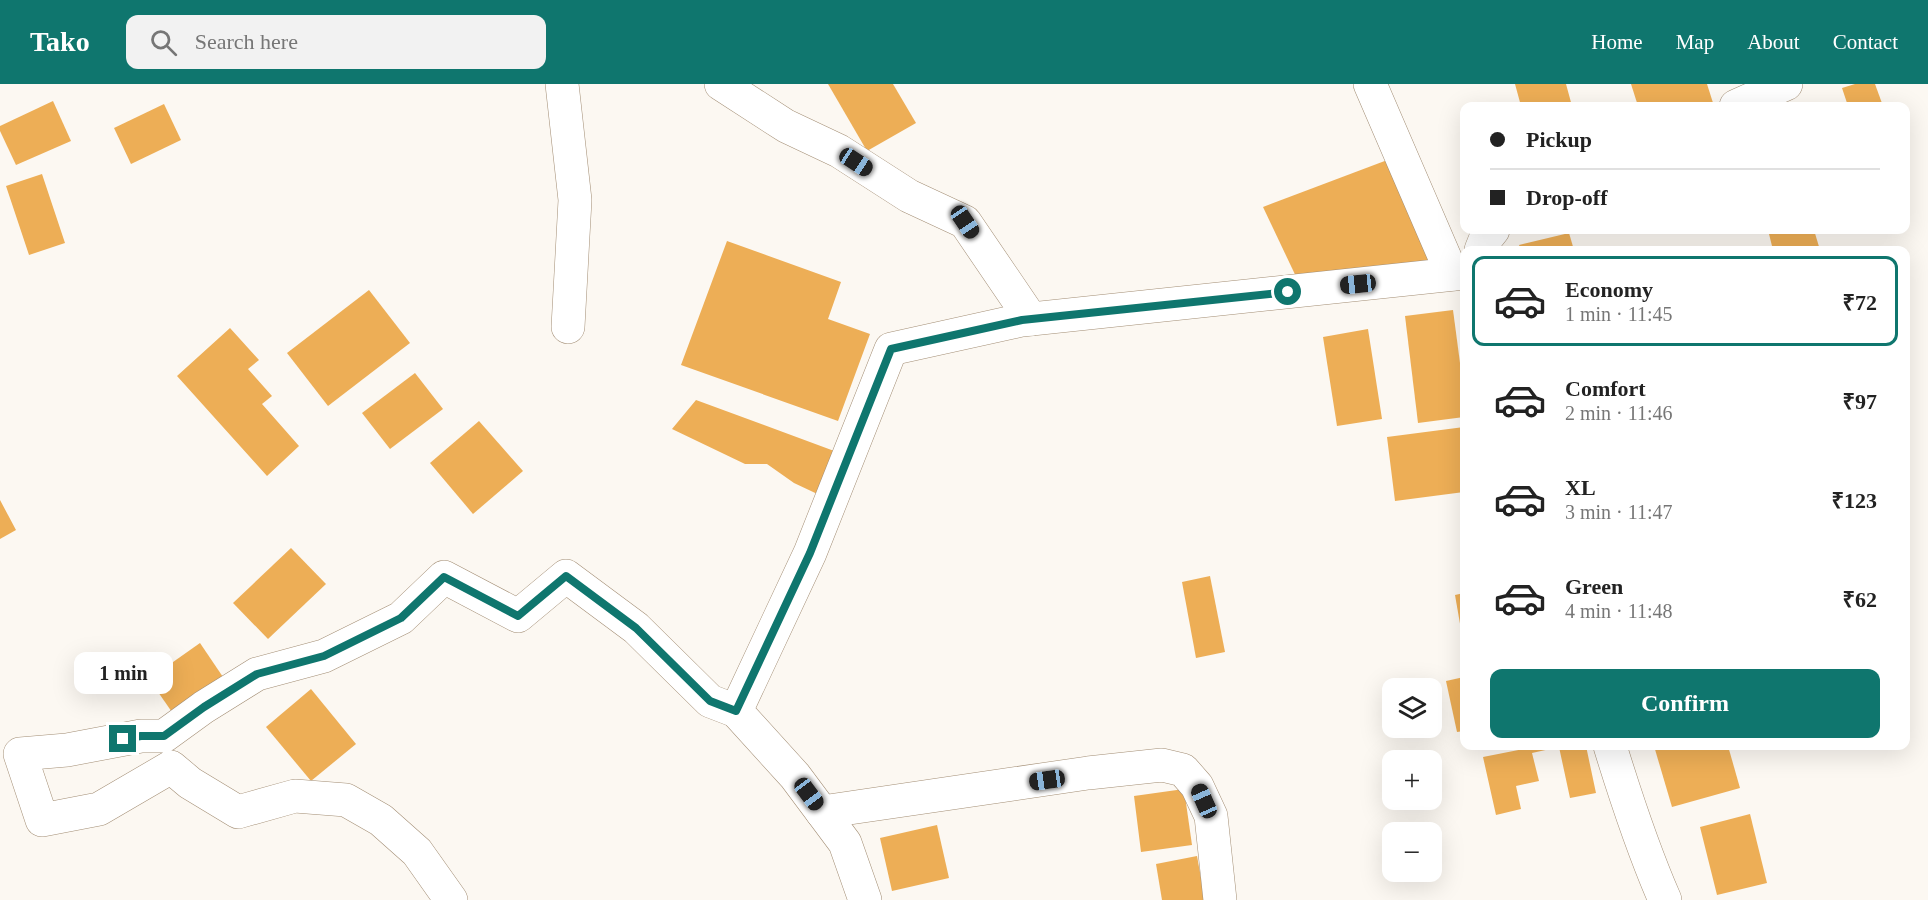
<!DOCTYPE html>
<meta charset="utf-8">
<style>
body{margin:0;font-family:Georgia,serif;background:#f2f2f2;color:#222;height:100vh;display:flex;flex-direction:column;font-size:22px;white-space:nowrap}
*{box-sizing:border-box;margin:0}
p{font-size:20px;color:#767676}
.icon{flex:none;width:33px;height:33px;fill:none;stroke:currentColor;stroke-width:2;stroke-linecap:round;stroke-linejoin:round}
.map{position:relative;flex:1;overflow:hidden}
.drawer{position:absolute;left:1460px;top:162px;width:450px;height:504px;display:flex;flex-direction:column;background:#fff;border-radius:12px;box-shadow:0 6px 24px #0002}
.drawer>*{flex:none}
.guide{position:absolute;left:1460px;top:18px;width:450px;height:132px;border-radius:12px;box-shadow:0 6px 24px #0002;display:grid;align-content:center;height:132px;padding:0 30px;background:#fff}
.tools{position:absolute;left:1382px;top:594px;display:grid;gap:12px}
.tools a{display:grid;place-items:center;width:60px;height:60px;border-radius:12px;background:#fff;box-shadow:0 6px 24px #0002;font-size:30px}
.end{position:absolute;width:27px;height:27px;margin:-14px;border:8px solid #0f766e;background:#fff;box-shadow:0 0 0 3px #fff}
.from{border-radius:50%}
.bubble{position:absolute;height:42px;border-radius:12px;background:#fff;box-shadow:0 6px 24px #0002;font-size:20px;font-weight:600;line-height:42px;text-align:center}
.car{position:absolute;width:18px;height:36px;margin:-18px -9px;border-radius:8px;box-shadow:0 0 4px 2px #0007;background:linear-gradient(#222 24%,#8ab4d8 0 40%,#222 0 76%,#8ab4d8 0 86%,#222 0)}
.guide b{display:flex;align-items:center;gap:21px;height:57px;font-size:22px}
.guide b+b{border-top:2px solid #e0e0e0}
.guide i{width:15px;height:15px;background:#222}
ul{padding:10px 0 0;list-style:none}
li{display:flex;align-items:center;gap:18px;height:90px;margin:0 12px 9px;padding:0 18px;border:3px solid transparent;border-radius:12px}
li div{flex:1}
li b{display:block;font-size:22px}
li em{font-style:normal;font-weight:600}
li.current{border-color:#0f766e}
li>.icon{width:54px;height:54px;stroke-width:1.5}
.primary-button{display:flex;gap:12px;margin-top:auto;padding:12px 30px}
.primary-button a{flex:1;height:69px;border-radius:12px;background:#0f766e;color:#fff;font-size:24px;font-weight:600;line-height:69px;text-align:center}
header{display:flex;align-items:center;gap:36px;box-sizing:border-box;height:84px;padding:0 30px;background:#0f766e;color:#fff}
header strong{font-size:28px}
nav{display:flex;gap:33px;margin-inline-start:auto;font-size:21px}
.search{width:420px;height:54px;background:#f2f2f2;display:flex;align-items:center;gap:15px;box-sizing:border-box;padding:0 21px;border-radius:12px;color:#767676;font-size:22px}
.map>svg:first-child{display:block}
.building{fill:#edae56}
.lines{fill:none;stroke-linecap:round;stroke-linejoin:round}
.minor-casing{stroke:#a38e75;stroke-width:34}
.minor{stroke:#fff;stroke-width:33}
.route{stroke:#0f766e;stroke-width:8}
</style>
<header>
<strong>Tako</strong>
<div class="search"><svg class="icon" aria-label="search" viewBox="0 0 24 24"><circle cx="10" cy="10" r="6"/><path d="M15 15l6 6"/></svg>Search here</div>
<nav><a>Home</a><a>Map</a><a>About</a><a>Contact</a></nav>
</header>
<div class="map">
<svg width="1928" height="816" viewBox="0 0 1928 816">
<rect width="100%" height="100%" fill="#fcf8f2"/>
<g class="building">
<path d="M828 0H893L916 39 867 67Z"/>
<path d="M1515 0H1566L1572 22H1521Z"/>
<path d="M1631 0H1707L1714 22H1638Z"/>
<path d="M1855 0H1875L1883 22H1848L1842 4Z"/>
<path d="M53 17 71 57 16 81 0 47V42Z"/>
<path d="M164 20 181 56 131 80 114 44Z"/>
<path d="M1390 75 1431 182 1300 201 1263 123Z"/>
<path d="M42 90 65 159 29 171 6 102Z"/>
<path d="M1768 146H1814L1820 166H1773Z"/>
<path d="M1569 149 1574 166H1521L1519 161Z"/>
<path d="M727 157 841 198 828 235 870 250 838 337 681 281Z"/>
<path d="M369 206 410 259 328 322 287 269Z"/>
<path d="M1453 226 1464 309V333L1418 339 1405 232Z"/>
<path d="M230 244 259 276 248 285 272 312 262 320 299 362 267 392 177 292Z"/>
<path d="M1368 245 1382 335 1337 342 1323 253Z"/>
<path d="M415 289 443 325 390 365 362 329Z"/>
<path d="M696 316 845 371 828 415 794 399 767 380H745L672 345Z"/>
<path d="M479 337 523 387 473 430 430 379Z"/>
<path d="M1464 343V408L1395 417 1387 353Z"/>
<path d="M0 416 16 446 0 455Z"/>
<path d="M291 464 326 500 268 555 233 519Z"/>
<path d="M1210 492 1225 568 1196 574 1182 498Z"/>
<path d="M1464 509V557H1463L1455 511Z"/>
<path d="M200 559 225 596 174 631 149 595Z"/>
<path d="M1464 593V647L1457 648 1446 597Z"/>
<path d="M311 605 356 660 311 697 266 643Z"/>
<path d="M1538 662H1586L1596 709 1570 714 1559 663 1532 669 1539 697 1516 702 1521 725 1496 731 1483 673Z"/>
<path d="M1654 662H1728L1740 704 1672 723Z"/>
<path d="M1184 705 1192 761 1141 768 1134 712Z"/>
<path d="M1750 730 1767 799 1717 811 1700 743Z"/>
<path d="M937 741 949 794 892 807 880 754Z"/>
<path d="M1197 772 1205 816H1162L1156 780Z"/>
</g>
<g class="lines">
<g class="minor-casing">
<g id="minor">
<path d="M562 0 575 116 568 243"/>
<path d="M721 0 786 42 839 67 909 112 965 138 1031 235"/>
<path d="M1370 0 1452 190"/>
<path d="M1736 22 1786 0"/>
<path d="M1481 166 1485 156 1493 146"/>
<path d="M1610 662C1626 714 1643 766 1665 816"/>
<path d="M822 728 1088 689 1162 681 1183 686 1197 702 1211 732 1220 816"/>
<path d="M451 816 417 768 381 736 346 716 295 712 238 728 190 699 171 683 99 725 42 736 20 670 67 666 141 652H164L204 623 257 590 324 572 401 534 444 493 518 532 566 492 636 544 710 617 736 627"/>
<path d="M865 816 845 759 795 692 736 627 810 469 891 265 1022 236 1464 189"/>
</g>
</g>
<use href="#minor" class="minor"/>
</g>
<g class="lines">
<path class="route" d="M123 655 141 652H164L204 623 257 590 324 572 401 534 444 493 518 532 566 492 636 544 710 617 736 627 810 469 891 265 1022 236 1288 208"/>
</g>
</svg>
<div class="tools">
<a><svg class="icon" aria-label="layers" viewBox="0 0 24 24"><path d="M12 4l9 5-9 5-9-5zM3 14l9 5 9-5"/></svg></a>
<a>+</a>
<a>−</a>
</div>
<i class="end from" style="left:1288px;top:208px"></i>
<i class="end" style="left:123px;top:655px"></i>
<div class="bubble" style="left:74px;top:568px;width:99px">1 min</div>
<i class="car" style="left:856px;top:78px;rotate:123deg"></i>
<i class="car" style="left:965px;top:138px;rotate:146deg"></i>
<i class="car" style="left:1358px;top:200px;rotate:264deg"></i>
<i class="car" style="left:1047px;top:696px;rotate:262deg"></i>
<i class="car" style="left:809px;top:710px;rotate:143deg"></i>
<i class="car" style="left:1204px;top:717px;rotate:336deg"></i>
<div class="guide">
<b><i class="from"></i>Pickup</b>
<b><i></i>Drop-off</b>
</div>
<section class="drawer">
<ul>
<li class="current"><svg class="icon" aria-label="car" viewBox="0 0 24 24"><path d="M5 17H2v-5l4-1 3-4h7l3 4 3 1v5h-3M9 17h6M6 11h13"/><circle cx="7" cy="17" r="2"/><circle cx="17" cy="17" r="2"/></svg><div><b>Economy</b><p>1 min · 11:45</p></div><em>₹72</em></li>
<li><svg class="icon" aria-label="car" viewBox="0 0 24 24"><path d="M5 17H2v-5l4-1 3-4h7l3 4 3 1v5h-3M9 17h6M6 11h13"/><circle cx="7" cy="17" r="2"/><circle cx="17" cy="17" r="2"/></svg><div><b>Comfort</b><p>2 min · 11:46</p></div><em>₹97</em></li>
<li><svg class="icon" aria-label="car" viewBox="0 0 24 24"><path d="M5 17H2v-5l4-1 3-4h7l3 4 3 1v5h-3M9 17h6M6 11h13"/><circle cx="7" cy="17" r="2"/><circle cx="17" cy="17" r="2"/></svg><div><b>XL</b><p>3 min · 11:47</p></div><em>₹123</em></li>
<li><svg class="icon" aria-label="car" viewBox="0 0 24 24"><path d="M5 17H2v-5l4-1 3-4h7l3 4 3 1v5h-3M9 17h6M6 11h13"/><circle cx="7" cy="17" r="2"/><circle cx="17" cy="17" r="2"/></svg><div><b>Green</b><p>4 min · 11:48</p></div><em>₹62</em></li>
</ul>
<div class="primary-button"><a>Confirm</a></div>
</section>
</div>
